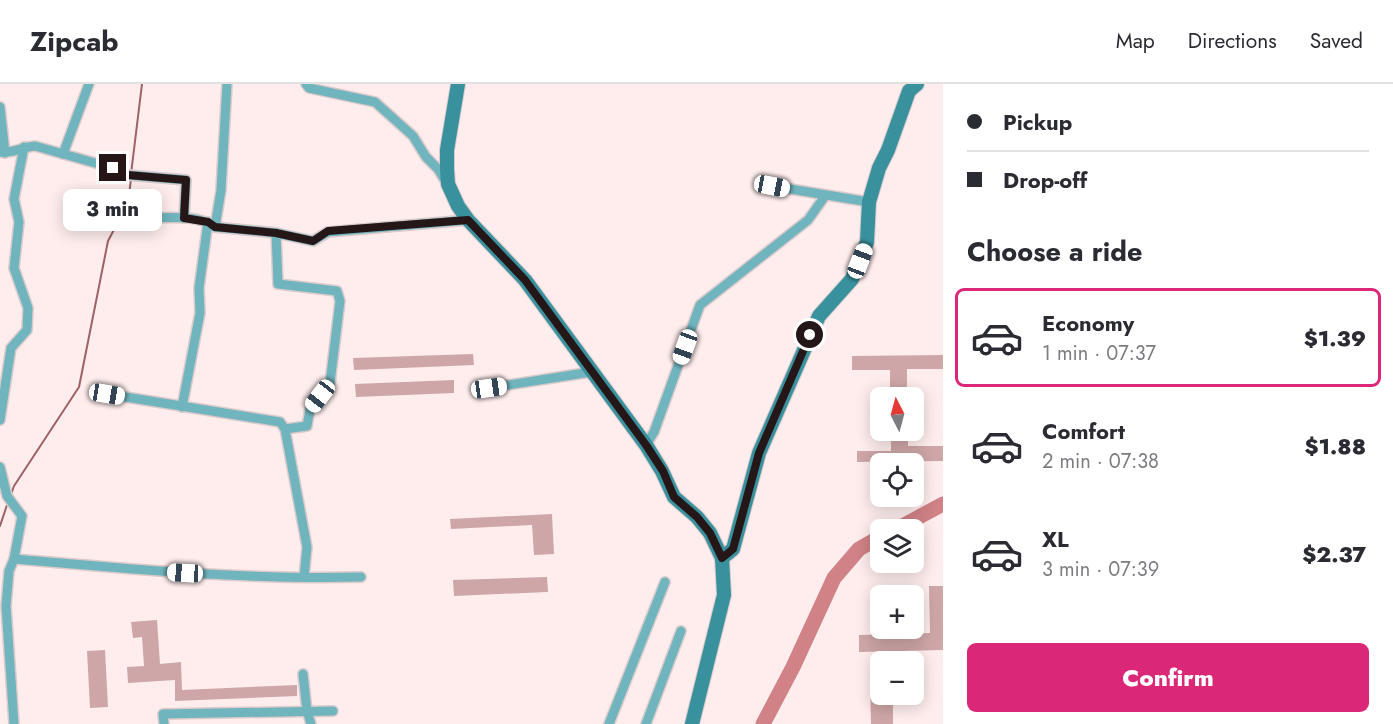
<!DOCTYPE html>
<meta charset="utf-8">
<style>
body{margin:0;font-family:Jost,sans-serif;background:#f7f7f7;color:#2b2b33;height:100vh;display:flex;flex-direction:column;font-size:22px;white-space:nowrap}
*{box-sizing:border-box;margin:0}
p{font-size:20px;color:#7c7c81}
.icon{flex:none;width:33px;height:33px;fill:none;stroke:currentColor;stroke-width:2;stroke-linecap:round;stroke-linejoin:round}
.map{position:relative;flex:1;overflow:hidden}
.details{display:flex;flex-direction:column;background:#fff;width:450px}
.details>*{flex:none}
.top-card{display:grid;align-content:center;height:132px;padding:0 24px;background:#fff}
.needle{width:39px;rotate:354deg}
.controls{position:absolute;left:870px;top:303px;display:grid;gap:12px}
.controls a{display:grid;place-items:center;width:54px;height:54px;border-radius:9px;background:#fff;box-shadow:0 3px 15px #0003;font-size:30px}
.end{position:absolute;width:27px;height:27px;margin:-14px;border:8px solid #251617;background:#fff;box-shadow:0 0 0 3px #fff}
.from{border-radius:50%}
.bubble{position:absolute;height:42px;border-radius:9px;background:#fff;box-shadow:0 3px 15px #0003;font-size:20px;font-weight:800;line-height:42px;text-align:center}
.car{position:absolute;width:18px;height:36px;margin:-18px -9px;border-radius:8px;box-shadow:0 0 4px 2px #0007;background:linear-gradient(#fff 24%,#345 0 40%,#fff 0 76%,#345 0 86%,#fff 0)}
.top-card b{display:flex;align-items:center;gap:21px;height:57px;font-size:22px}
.top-card b+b{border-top:2px solid #e1e1e2}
.top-card i{width:15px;height:15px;background:#2b2b33}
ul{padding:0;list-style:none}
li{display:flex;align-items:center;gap:18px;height:99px;margin:0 12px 9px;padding:0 12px;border:3px solid transparent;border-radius:9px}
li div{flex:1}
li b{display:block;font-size:22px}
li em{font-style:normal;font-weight:800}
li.current{border-color:#db2777}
li>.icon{width:54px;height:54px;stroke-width:1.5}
h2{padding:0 24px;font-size:27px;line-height:72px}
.primary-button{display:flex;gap:12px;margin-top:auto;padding:12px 24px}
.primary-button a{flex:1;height:69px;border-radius:9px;background:#db2777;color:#fff;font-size:24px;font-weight:800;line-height:69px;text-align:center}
header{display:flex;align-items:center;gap:36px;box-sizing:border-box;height:84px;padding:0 30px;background:#fff;border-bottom:2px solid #e1e1e2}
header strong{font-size:28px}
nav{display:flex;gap:33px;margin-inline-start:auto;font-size:21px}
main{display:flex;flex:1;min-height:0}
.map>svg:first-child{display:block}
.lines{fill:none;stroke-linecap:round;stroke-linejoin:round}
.stream{stroke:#9d6265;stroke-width:2}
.river{stroke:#d08286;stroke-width:15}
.building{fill:#cea6a7}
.street-casing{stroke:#dccbcb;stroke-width:12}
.secondary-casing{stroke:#dccbcb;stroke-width:16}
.street{stroke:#70b4be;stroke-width:9}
.secondary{stroke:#39919e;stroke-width:14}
.route{stroke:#251617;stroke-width:8}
</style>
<header>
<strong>Zipcab</strong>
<nav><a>Map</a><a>Directions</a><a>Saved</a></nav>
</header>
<main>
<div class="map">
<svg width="943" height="640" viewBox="0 0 943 640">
<rect width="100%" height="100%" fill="#ffeded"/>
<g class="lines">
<g class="stream">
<path d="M131 90 142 0"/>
<path d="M10 413 14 402 79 303 108 157 128 119 131 95"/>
<path d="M0 442 8 418"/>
</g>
<g class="river">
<path d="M895 446 943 420"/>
<path d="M763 640 793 583 834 494 859 465 880 453"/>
</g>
</g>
<g class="building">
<path d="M473 270 474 281 354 286 353 274Z"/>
<path d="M943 271V285H907V314H890V286H852V272Z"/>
<path d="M454 296V309L356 313 355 300Z"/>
<path d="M891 346H908V362H943V377L857 378V367H891Z"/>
<path d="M552 430 554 470 534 471 532 441 451 445 450 435Z"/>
<path d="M547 493 548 508 454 512 453 496Z"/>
<path d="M929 502H943V566L859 568V551L930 549Z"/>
<path d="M157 536 160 580 181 578 182 606 297 601V612L175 617V596L128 599 127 583 144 582 142 553 133 554 131 538Z"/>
<path d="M105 566 108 623 90 624 87 567Z"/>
<path d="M870 603H880V610H893V640H871Z"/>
</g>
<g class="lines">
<g class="street-casing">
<g id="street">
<path d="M306 0 309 4 375 18 413 52 426 73 438 85 446 98"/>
<path d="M0 23 5 69"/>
<path d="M0 68C11 70 23 63 35 62L113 84 116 90 186 96 184 134"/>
<path d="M63 70 89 0"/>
<path d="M772 102 869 118"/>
<path d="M147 134C168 134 197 130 215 143L276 149 313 157 328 148 468 136"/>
<path d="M215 143 221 106 227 0"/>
<path d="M276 149 278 200 337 207 340 217 330 299 310 325 307 342 285 345"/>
<path d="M489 304 591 288"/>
<path d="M107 310 280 338 285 345 307 463 304 493"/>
<path d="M182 323 200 229 199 204 208 138"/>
<path d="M0 336 11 264 27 246 28 224 14 184 19 138 14 115 24 63"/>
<path d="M646 361 654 348 700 221 808 136 825 112"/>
<path d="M0 383 7 412 22 432 14 475 9 487 6 522 14 640"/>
<path d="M14 475C129 485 245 496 361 493"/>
<path d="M303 590 307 627 311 640"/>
<path d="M164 640 163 630 333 627"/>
<path d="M609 640 665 498"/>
<path d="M646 640 681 547"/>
</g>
</g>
<g class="secondary-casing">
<g id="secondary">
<path d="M458 0 447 66V85L448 100 458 122 468 136 525 196 646 361 662 387 674 413 697 433 710 449 722 474 724 511 692 640"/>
<path d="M722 474 733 465 759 369 819 232 852 195 867 158 869 118 879 84 888 66 909 7 917 0"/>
</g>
</g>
<use href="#street" class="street"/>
<use href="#secondary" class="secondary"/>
</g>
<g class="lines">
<path class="route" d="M113 84 116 90 186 96 184 134 208 138 215 143 276 149 313 157 328 147 468 136 525 196 646 361 663 387 674 413 697 433 710 449 722 474 733 465 759 369 810 251"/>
</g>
</svg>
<div class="controls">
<a><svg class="needle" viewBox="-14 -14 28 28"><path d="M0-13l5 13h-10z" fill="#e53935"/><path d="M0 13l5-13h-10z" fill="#7c7c81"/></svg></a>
<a><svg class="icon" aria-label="locate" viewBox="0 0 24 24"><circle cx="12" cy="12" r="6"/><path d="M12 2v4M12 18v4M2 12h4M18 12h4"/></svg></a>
<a><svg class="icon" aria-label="layers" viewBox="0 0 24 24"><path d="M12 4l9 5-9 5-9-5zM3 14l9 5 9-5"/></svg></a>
<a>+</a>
<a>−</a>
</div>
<i class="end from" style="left:810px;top:251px"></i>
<i class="end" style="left:113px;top:84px"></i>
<div class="bubble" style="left:63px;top:105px;width:99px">3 min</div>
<i class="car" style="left:772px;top:102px;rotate:101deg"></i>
<i class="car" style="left:860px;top:177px;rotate:21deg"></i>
<i class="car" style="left:685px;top:263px;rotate:200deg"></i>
<i class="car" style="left:489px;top:304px;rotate:82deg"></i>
<i class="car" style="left:107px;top:310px;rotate:99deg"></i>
<i class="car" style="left:320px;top:312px;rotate:218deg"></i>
<i class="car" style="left:185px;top:489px;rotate:273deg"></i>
</div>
<section class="details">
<div class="top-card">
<b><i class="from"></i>Pickup</b>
<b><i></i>Drop-off</b>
</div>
<h2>Choose a ride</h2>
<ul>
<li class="current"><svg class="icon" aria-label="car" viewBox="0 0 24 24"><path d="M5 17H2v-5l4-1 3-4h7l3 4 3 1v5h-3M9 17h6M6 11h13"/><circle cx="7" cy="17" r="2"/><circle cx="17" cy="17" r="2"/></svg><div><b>Economy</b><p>1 min · 07:37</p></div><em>$1.39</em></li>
<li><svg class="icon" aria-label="car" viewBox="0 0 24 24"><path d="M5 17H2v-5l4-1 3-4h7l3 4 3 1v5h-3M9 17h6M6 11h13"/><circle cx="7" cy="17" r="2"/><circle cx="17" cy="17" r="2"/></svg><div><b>Comfort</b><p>2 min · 07:38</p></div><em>$1.88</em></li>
<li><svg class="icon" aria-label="car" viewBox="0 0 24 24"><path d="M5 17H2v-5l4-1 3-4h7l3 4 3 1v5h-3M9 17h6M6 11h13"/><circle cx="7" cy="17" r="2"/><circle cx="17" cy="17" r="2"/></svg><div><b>XL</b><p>3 min · 07:39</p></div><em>$2.37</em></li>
</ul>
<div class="primary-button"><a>Confirm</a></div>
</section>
</main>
